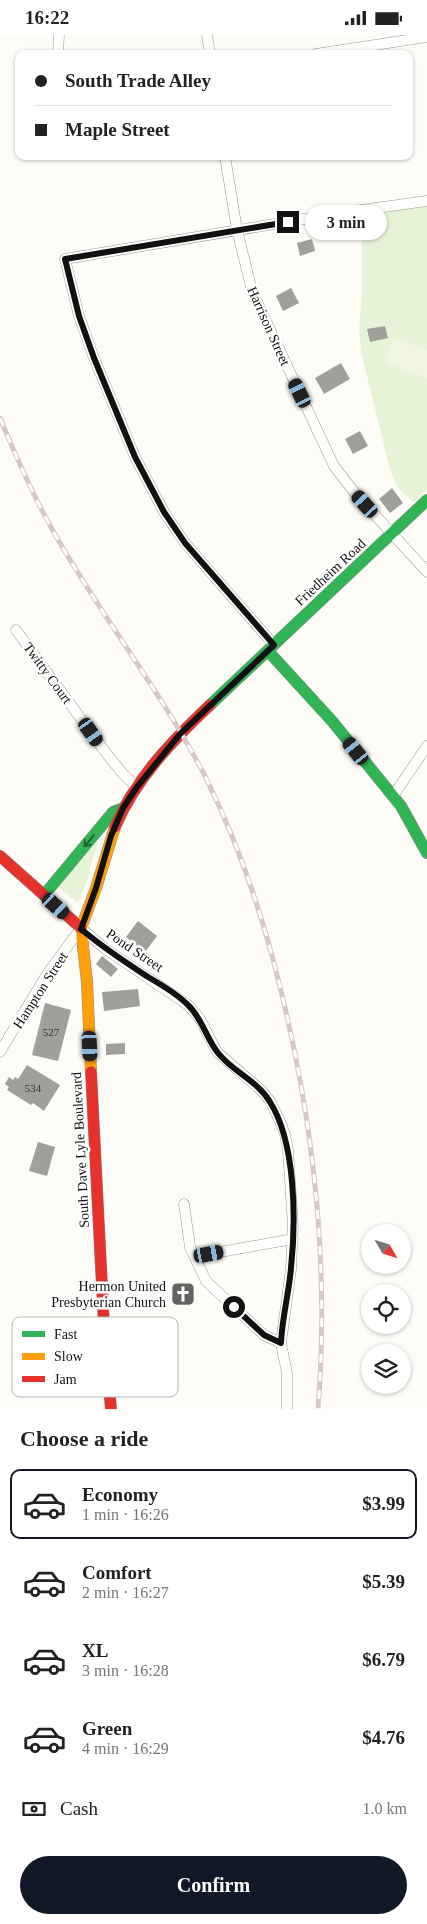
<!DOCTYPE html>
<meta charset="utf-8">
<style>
body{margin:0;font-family:"Times New Roman",serif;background:#f6f6f6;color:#222;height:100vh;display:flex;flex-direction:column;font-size:19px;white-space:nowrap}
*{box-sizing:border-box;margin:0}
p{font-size:16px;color:#767676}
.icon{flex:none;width:28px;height:28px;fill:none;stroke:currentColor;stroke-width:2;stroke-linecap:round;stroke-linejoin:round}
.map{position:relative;height:1374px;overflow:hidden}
.side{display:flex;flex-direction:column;background:#fff;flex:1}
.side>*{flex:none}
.banner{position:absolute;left:15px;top:15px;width:398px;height:110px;border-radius:10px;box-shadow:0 1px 4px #0004;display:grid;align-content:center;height:110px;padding:0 20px;background:#fff}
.needle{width:32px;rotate:129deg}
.fabs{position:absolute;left:361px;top:1189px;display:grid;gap:10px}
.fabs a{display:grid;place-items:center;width:50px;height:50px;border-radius:50%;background:#fff;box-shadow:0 1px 4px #0004;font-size:25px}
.end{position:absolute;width:22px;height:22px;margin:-11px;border:6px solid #111;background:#fff;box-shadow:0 0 0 2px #fff}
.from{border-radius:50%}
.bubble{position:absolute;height:35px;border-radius:18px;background:#fff;box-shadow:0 1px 4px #0004;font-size:16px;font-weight:600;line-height:35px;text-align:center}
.car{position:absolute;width:15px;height:30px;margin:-15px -8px;border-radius:6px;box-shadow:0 0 4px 1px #0007;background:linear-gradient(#222 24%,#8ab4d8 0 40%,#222 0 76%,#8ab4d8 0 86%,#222 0)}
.banner b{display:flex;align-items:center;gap:18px;height:48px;font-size:19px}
.banner b+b{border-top:1px solid #e0e0e0}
.banner i{width:12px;height:12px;background:#222}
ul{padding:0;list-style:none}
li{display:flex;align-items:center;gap:15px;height:70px;margin:0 10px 8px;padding:0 10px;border:2px solid transparent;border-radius:10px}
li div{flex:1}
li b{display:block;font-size:19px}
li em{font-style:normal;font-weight:600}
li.on{border-color:#111827}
li>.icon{width:45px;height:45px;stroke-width:1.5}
h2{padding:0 20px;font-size:22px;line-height:60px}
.pay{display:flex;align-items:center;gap:12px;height:55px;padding:0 20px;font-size:19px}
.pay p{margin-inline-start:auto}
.button{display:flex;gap:10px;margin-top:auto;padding:10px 20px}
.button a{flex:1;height:58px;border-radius:30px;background:#111827;color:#fff;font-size:20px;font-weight:600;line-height:58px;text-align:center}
.status{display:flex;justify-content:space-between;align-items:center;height:35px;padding:0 25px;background:#fff;direction:ltr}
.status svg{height:14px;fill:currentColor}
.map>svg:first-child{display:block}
.green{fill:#e7f3d7}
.pitch{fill:#f0f6e1}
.building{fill:#a19f9c}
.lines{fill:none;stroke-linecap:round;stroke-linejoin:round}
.street-casing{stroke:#979795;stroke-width:11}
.fast-casing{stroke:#8e8d8b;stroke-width:12}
.slow-casing{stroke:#8e8d8b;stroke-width:12}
.jam-casing{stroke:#8e8d8b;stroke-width:12}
.street{stroke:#fffffe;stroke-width:10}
.fast{stroke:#30b455;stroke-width:11}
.slow{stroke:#ff9f0a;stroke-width:11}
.jam{stroke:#e5322d;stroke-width:11}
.rail-casing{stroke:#d9c6c7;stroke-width:5}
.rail{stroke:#fff;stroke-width:3;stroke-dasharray:9;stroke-linecap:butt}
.oneway{stroke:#206233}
.route{stroke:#111;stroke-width:6}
.labels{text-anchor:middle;stroke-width:5;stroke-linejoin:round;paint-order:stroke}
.number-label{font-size:11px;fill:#353434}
.street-label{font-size:14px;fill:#111;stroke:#fff}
.poi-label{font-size:14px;fill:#111;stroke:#fff;text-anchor:end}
.key{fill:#fff;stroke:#b8b8b8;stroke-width:1}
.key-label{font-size:14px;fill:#111}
</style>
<div class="status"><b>16:22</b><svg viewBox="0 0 49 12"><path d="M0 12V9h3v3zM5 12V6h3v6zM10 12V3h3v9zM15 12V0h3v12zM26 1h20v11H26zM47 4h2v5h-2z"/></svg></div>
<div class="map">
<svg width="427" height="1374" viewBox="0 0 427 1374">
<rect width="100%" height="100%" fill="#fdfcf7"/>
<g class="green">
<path d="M427 171V455L414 468 398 453 390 435 361 316 359 296 362 256V181Z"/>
<path d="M98 806 86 848 78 868 57 851Z"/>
</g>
<path class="pitch" d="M394 303 427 315V343L385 328Z"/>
<g class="building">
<path d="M312 204 315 216 300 221 297 208Z"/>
<path d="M291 253 299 268 283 276 276 261Z"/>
<path d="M385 291 388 303 370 307 367 294Z"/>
<path d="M341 328 350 344 324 359 315 343Z"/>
<path d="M360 396 368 411 353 419 345 404Z"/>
<path d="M392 453 403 468 390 478 379 464Z"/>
<path d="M138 886 157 901 145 917 126 902Z"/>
<path d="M102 921 118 934 111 942 96 929Z"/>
<path d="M138 954 140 971 104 976 102 957Z"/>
<path d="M45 968 71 975 58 1026 32 1020Z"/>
<path d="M125 1008V1019L106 1020V1009Z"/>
<path d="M27 1030 60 1050 44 1076 33 1068 31 1070 7 1055 9 1052 5 1049 9 1042 13 1045 15 1042 18 1044Z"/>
<path d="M38 1107 55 1112 47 1141 29 1136Z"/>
</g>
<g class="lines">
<g class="street-casing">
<g id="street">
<path d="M207 0 210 19"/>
<path d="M58 19 59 0"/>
<path d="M316 19 427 2"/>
<path d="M225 121 237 195 252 256 334 431 355 458 427 537"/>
<path d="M16 595 106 718 123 739 137 752"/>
<path d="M274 610 185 508 164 477 135 422 94 323 79 281 65 224 340 178 427 166"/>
<path d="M393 761 427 711"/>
<path d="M0 1017 47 939 81 893 104 913 188 970 200 984 217 1017 262 1056 270 1066 279 1084 285 1099 288 1115 293 1190 291 1234 281 1308 287 1338V1374"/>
<path d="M184 1169 190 1212 206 1246 264 1300 281 1308"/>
<path d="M209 1219 293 1204"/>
</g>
</g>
<g class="fast-casing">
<g id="fast">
<path d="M268 616 332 686 401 771 427 818"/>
<path d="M210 670 427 465"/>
<path d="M44 860 113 777 123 773"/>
</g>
</g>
<g class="slow-casing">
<path id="slow" d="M91 1037 87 947 81 893 96 853 115 792"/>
</g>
<g class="jam-casing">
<g id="jam">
<path d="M115 792C135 744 173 705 210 670"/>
<path d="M0 821 81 893"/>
<path d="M91 1037 105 1310 111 1374"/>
</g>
</g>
<use href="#street" class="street"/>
<use href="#fast" class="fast"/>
<use href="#slow" class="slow"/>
<use href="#jam" class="jam"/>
<g class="rail-casing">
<path id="rail" d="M0 383C17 424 35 465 57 503 103 583 161 657 204 739 239 809 264 884 282 960 315 1096 329 1235 318 1374"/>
</g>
<use href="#rail" class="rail"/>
</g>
<defs><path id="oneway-shaft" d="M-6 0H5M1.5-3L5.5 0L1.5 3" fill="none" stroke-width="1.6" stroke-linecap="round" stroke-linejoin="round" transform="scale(1.25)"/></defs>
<use class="oneway" href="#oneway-shaft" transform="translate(89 806) rotate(130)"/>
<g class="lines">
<path class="route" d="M234 1272 264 1300 281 1308C282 1283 289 1258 291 1233 296 1186 296 1108 270 1067 258 1046 233 1037 218 1018 206 1003 202 983 188 970 177 959 162 950 148 942 125 927 102 912 81 894L96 853 111 801 123 773 137 752 180 699 274 610 185 508 164 477 135 422 94 323 79 281 65 224 288 187"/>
</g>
<defs>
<g id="church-square" transform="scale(1.25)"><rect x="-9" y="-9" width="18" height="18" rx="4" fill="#646362" stroke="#fff"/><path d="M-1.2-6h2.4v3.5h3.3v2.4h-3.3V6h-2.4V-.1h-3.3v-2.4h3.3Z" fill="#fff"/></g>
</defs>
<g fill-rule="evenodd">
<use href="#church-square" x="183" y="1259"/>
</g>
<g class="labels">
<g class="number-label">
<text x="51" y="1001">527</text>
<text x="33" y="1057">534</text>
</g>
<g class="street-label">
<text transform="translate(269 291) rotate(66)" y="5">Harrison Street</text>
<text transform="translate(330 537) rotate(-43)" y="5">Friedheim Road</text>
<text transform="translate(48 638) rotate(54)" y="5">Twitty Court</text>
<text transform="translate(135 915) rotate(34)" y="5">Pond Street</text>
<text transform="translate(40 955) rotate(-57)" y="5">Hampton Street</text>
<text transform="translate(80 1115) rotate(-93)" y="5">South Dave Lyle Boulevard</text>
</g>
<g class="poi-label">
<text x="166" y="1256">Hermon United<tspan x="166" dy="16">Presbyterian Church</tspan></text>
</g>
</g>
<rect x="12" y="1282" width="166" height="80" rx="8" class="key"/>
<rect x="22" y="1296" width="23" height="6" fill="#30b455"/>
<rect x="22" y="1318" width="23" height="7" fill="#ff9f0a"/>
<rect x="22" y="1341" width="23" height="6" fill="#e5322d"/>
<g class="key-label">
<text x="54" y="1304">Fast</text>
<text x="54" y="1326">Slow</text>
<text x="54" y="1349">Jam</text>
</g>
</svg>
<div class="fabs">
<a><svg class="needle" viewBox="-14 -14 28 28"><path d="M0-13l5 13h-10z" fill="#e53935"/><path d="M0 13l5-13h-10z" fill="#767676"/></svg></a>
<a><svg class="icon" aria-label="locate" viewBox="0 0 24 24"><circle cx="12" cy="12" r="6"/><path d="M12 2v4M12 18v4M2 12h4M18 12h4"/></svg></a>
<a><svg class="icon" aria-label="layers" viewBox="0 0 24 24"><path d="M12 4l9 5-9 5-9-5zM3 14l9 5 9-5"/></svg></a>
</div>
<i class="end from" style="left:234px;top:1272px"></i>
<i class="end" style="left:288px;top:187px"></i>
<div class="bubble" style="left:305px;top:170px;width:82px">3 min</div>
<i class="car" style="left:300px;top:358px;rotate:334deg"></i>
<i class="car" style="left:365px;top:469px;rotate:318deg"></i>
<i class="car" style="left:91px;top:697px;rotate:145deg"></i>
<i class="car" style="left:356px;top:716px;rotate:321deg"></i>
<i class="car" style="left:56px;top:871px;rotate:132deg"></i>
<i class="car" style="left:90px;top:1011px;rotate:177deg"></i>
<i class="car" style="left:209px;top:1219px;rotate:80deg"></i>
<div class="banner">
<b><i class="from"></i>South Trade Alley</b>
<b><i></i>Maple Street</b>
</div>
</div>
<section class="side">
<h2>Choose a ride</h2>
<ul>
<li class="on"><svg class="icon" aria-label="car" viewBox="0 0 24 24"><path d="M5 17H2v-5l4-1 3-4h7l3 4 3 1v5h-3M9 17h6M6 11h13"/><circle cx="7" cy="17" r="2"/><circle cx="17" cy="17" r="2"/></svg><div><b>Economy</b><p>1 min · 16:26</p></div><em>$3.99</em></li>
<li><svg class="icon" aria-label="car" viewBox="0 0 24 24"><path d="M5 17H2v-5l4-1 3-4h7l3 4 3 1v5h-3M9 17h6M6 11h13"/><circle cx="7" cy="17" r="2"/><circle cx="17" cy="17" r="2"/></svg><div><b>Comfort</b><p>2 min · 16:27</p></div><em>$5.39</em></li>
<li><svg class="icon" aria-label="car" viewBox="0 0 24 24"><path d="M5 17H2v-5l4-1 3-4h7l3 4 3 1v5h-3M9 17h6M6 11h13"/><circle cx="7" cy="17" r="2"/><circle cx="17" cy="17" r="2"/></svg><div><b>XL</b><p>3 min · 16:28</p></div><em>$6.79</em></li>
<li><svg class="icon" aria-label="car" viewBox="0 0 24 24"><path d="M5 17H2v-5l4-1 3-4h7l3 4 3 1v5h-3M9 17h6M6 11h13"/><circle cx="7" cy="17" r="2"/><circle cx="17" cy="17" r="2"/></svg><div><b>Green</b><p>4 min · 16:29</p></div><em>$4.76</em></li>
</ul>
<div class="pay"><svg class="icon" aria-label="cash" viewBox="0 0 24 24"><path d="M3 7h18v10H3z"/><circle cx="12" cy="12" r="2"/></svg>Cash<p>1.0 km</p></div>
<div class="button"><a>Confirm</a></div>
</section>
